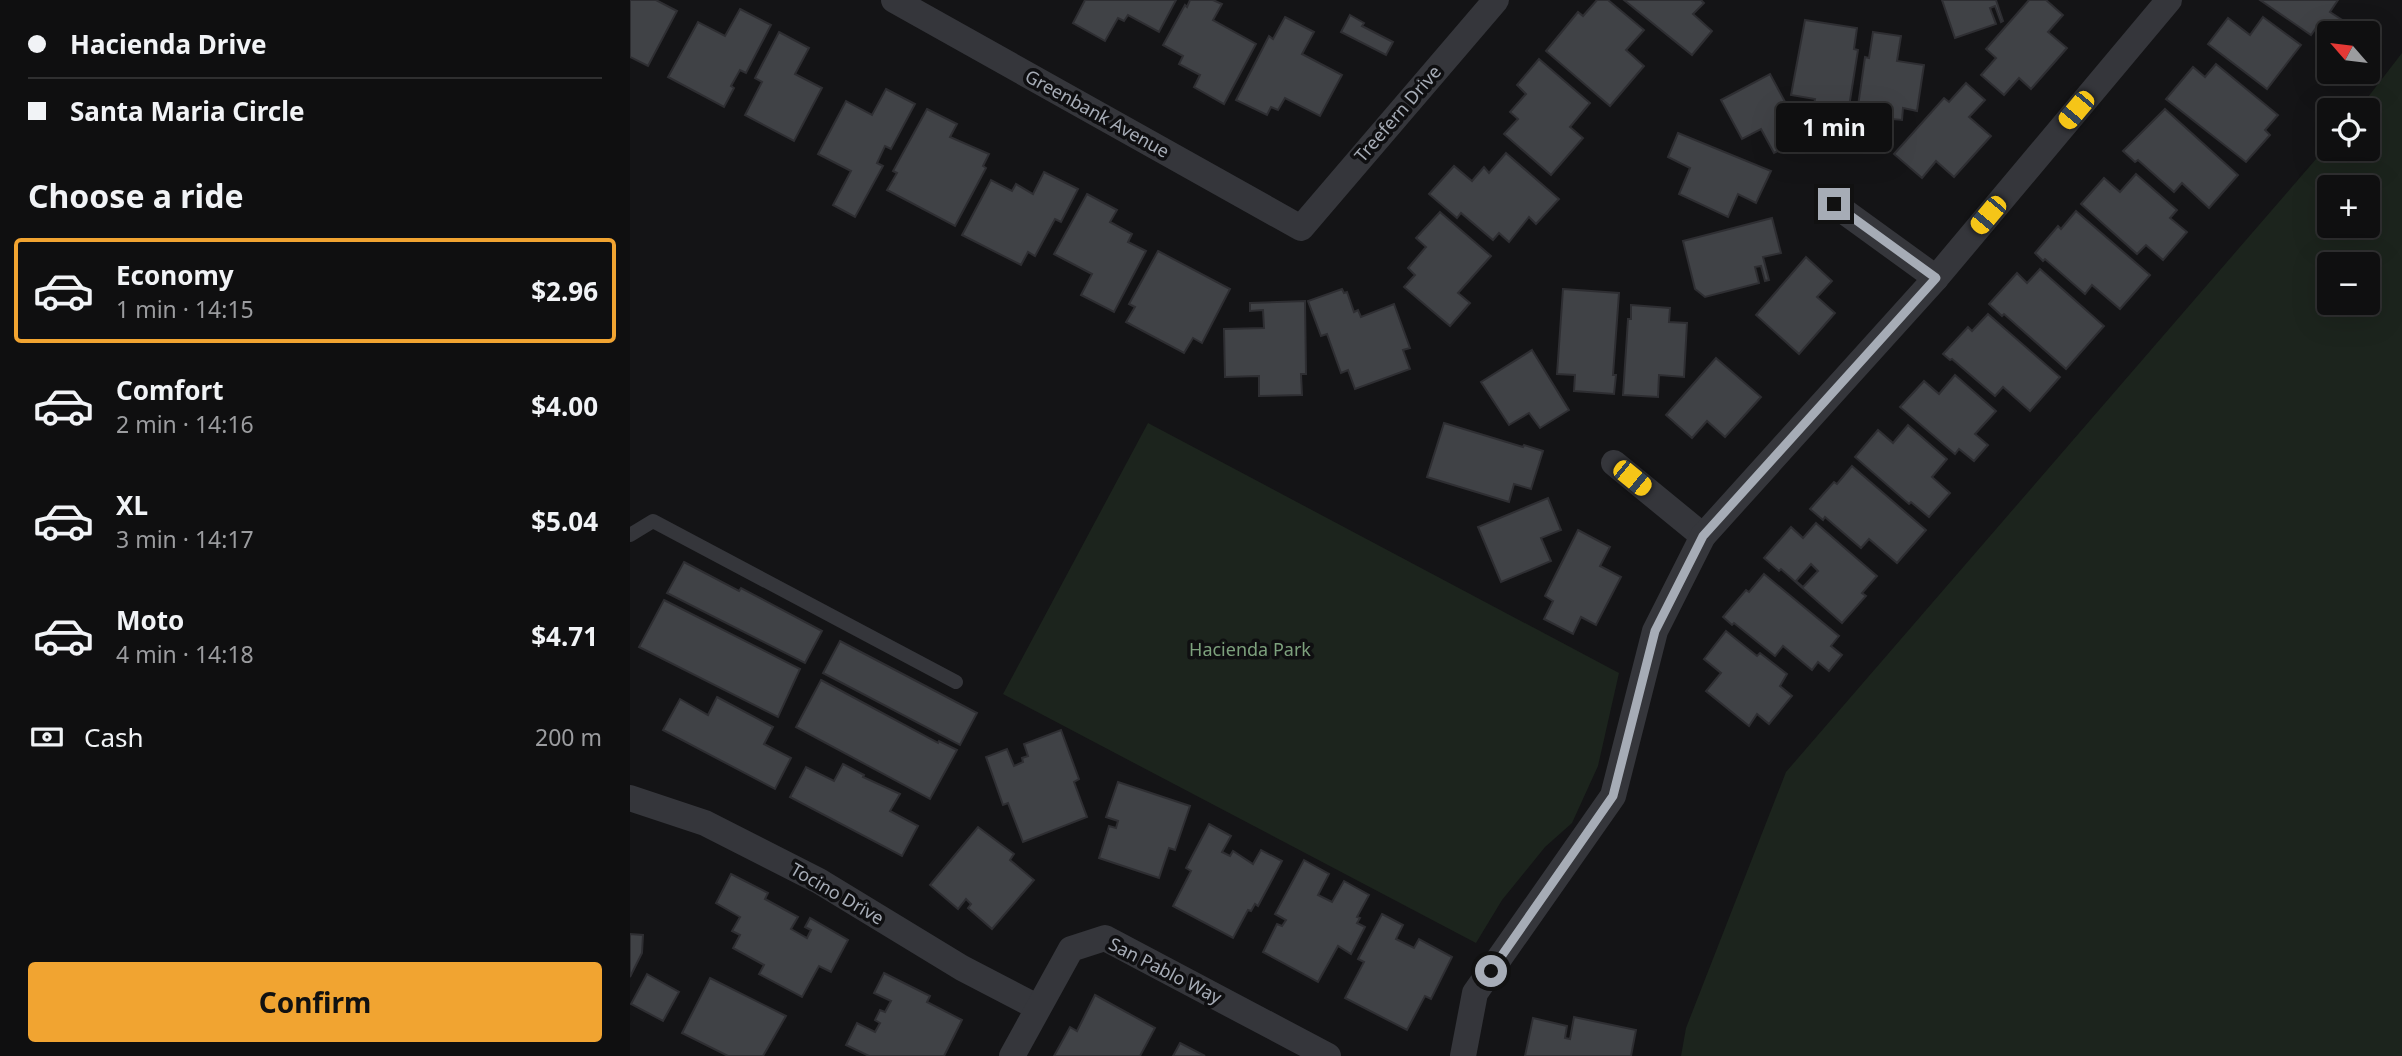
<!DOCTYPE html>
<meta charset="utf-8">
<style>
body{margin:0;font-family:"Noto Sans",sans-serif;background:#1d1d1e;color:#f1f3f6;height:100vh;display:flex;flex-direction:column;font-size:26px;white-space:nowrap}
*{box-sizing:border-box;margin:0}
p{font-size:23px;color:#9b9c9f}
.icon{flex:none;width:38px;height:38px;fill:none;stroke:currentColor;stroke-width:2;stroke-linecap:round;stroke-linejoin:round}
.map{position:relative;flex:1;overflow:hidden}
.sheet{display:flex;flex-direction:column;background:#0f0f10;width:630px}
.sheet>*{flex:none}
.top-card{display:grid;align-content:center;height:154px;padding:0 28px;background:#0f0f10}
.needle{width:46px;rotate:298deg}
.fabs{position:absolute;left:1687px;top:21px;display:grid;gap:14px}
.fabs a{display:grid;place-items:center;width:63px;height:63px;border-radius:7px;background:#0f0f10;box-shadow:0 7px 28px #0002,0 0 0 2px #2f2f30;font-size:35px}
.end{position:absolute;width:32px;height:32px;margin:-16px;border:9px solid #a6acb6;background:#111;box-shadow:0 0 0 4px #111}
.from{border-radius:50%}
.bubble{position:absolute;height:49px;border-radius:7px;background:#0f0f10;box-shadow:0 7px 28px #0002,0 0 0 2px #2f2f30;font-size:23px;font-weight:700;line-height:49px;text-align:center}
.car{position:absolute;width:21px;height:42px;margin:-21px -10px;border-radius:9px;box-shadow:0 0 5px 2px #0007;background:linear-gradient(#f5c518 24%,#345 0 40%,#f5c518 0 76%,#345 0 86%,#f5c518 0)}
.top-card b{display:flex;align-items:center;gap:24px;height:66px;font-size:26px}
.top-card b+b{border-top:2px solid #2f2f30}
.top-card i{width:18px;height:18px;background:#f1f3f6}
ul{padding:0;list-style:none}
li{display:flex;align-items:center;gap:21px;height:105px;margin:0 14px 10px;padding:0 14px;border:4px solid transparent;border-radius:7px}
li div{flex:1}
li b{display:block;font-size:26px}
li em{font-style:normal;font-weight:700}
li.selected{border-color:#f1a431}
li>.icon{width:63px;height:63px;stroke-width:1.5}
h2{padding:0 28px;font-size:32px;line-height:84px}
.pay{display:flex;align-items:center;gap:18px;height:77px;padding:0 28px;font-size:26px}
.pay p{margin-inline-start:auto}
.cta{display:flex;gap:14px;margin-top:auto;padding:14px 28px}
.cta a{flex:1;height:80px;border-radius:7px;background:#f1a431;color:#111;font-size:28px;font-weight:700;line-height:80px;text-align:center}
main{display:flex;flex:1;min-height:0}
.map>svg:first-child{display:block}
.green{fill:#1c241d;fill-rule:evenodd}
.building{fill:#404246;stroke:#2e2e32;stroke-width:2;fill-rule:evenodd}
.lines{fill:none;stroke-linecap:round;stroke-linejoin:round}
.service{stroke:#35363b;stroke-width:14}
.minor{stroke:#35363b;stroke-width:26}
.route{stroke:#a6acb6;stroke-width:9}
.labels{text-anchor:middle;stroke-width:7;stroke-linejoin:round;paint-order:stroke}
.street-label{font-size:18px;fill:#a6acb6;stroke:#0f0f11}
.park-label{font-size:18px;fill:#7da17d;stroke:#0f0f11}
</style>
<main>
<section class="sheet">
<div class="top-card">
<b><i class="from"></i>Hacienda Drive</b>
<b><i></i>Santa Maria Circle</b>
</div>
<h2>Choose a ride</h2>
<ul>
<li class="selected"><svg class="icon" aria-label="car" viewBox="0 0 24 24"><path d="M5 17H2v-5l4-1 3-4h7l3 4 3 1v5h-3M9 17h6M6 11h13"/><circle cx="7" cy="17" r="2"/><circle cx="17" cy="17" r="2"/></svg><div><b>Economy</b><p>1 min · 14:15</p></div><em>$2.96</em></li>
<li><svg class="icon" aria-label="car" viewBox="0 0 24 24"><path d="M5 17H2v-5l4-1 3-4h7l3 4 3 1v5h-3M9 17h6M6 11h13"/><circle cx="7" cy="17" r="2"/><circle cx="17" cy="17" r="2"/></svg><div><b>Comfort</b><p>2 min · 14:16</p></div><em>$4.00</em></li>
<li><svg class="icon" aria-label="car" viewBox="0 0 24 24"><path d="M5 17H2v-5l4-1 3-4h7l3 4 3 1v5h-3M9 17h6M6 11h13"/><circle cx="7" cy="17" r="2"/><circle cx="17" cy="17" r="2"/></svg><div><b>XL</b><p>3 min · 14:17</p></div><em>$5.04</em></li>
<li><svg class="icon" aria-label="car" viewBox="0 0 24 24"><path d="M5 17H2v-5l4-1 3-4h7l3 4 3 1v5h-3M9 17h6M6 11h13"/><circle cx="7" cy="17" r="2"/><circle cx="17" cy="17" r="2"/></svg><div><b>Moto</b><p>4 min · 14:18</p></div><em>$4.71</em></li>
</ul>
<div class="pay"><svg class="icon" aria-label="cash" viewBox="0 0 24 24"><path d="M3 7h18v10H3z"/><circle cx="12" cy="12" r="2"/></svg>Cash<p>200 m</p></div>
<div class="cta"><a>Confirm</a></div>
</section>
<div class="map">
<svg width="1772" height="1056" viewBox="0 0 1772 1056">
<rect width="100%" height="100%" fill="#141416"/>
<g class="green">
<path d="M1772 53V1056H1051L1056 1028 1156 772 1699 144V149H1738V110H1728ZM1699 187H1738V226H1699ZM1699 264H1738V303H1699Z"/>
<path d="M518 423 989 673 968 766 942 823 915 847 872 900 846 943 373 694Z"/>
</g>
<g class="building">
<path d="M0 0H26L47 11 18 66 0 57Z"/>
<path d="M455 0H546L529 32 498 15 494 21 488 18 475 41 443 23Z"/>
<path d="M560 0H583L592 4 583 20 626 44 594 104 564 87 570 75 549 64 553 56 533 45 555 5 557 7Z"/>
<path d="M967 0H978L1014 30 996 50 1014 66 980 106 916 51 948 12 953 16Z"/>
<path d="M994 0H1071L1074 3 1063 14 1082 31 1062 55Z"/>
<path d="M1312 0H1366L1373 21 1371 22 1365 6 1360 8 1366 24 1325 38Z"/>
<path d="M1399 0H1416L1433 15 1418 32 1437 48 1401 89 1389 78 1374 95 1351 75 1366 58 1356 49Z"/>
<path d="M1630 0H1708L1700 12 1720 25 1714 33H1699V37L1686 28 1681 35Z"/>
<path d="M110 9 141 25 116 73 110 70 101 86 104 88 94 107 38 77 68 22 95 36Z"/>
<path d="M720 15 734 23 732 26 763 42 756 55 711 32Z"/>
<path d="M655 17 684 32 672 54 712 75 690 116 655 98 648 110 641 107 637 115 606 100 639 36 643 39Z"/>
<path d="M1633 17 1671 45 1637 89 1578 44 1598 18 1620 35Z"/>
<path d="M1175 20 1227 28 1224 49 1228 50 1216 126 1182 120 1185 99 1161 95Z"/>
<path d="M149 32 179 48 165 74 192 88 164 141 115 115 132 82 125 78Z"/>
<path d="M1243 32 1271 36 1267 61 1294 65 1287 111 1273 108 1272 120 1262 119 1260 132 1225 127 1235 57 1239 58Z"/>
<path d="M909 59 960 103 940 127 953 138 921 175 874 134 888 119 880 112 896 94 887 85Z"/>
<path d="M1586 64 1648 115 1635 130 1640 135 1616 162 1536 99 1563 67 1575 77Z"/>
<path d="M1140 74 1174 137 1144 153 1131 129 1112 139 1091 100Z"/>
<path d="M1336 83 1355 100 1339 117 1361 136 1324 177 1306 161 1292 178 1264 154 1314 98 1319 102Z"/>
<path d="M256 89 285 104 261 149 255 146 247 163 253 166 225 217 203 205 221 171 188 154 216 101 242 115Z"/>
<path d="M297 109 327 124 320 137 359 154 353 166 356 168 325 226 257 190 267 173 263 171Z"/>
<path d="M1535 109 1608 175 1579 208 1552 183 1544 192 1508 160 1505 162 1493 151Z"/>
<path d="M1048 133 1141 171 1126 203 1108 194 1098 217 1049 194 1060 168 1038 157Z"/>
<path d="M876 153 929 199 906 224 899 217 879 242 869 233 863 240 831 213 827 218 799 194 824 166 842 181 854 167 859 173Z"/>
<path d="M414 172 448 189 431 222 425 219 405 256 398 252 391 265 332 235 361 180 382 191 386 184 403 194Z"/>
<path d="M1506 174 1547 210 1540 218 1557 232 1533 260 1516 245 1507 254 1451 204 1474 178 1490 192Z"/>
<path d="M457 194 487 210 480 222 502 234 498 242 516 251 484 312 451 295 462 274 424 254Z"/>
<path d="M1446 211 1520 275 1490 309 1462 285 1455 294 1415 259 1413 261 1405 253 1428 226 1431 229Z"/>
<path d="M810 212 861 256 828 293 840 303 820 326 774 287 785 275 778 268 796 247 786 238Z"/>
<path d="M1142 218 1151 253 1133 257 1139 280 1135 281 1131 266 1125 267 1129 283 1075 297 1065 289 1053 241Z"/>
<path d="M528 251 600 289 572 343 563 338 554 353 496 322 505 307 499 304Z"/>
<path d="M1176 257 1202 281 1187 297 1205 313 1169 354 1126 315Z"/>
<path d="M1410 269 1474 326 1436 369 1374 314 1372 316 1359 304 1387 273 1397 283Z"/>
<path d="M712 289 714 293 717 292 724 312 728 310 731 317 764 304 780 348 773 350 780 369 725 389 718 370 711 373 697 334 691 336 678 301Z"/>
<path d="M933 289 989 293 983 375H986L984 394 944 391 945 375 927 374Z"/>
<path d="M675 301 676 374H671L672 395 629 396V376L595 377 594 329 634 328 633 310 620 311V303Z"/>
<path d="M1001 305 1040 308 1039 322 1057 323 1054 377 1029 375 1028 397 993 395 998 319H1001Z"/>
<path d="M1358 314 1430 377 1400 411 1373 387 1365 396 1322 359 1320 360 1313 354 1338 327 1342 331Z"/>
<path d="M902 350 939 410 910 428 899 413 879 425 851 382Z"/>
<path d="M1086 358 1131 397 1095 437 1077 421 1062 438 1036 415Z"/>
<path d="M1325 375 1366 411 1345 434 1358 445 1344 461 1329 449 1325 454 1270 407 1294 381 1309 394Z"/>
<path d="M814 423 893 447 894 445 913 451 901 489 884 484 879 502 797 477Z"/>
<path d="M1278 425 1317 459 1302 477 1320 493 1299 517 1281 502 1279 504 1225 457 1248 430 1263 443Z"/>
<path d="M1222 466 1296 530 1267 563 1239 539 1231 548 1195 517 1193 520 1180 509 1204 482 1207 484Z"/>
<path d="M918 498 931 530 911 538 921 561 871 582 848 527Z"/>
<path d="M1186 523 1247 576 1232 593 1236 596 1212 623 1151 569 1149 571 1134 558 1161 527 1173 538ZM1181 564 1188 571 1173 587 1166 581Z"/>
<path d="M948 530 980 547 970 566 991 577 966 625 951 617 943 634 914 619 923 601 915 596Z"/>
<path d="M54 562 109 591 111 588 192 631 175 663 37 593Z"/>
<path d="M1134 574 1209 636 1201 646 1212 655 1199 671 1188 662 1182 670 1153 646 1145 656 1104 623 1102 625 1093 617 1116 590 1119 592Z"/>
<path d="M34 600 170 669 148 717 9 647Z"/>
<path d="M1096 631 1127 656 1130 653 1157 674 1150 686 1162 696 1139 724 1127 714 1119 726 1076 691 1091 673 1074 659Z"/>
<path d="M210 641 347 713 330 745 193 673Z"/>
<path d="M191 680 308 743 309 741 327 750 300 799 166 727Z"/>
<path d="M87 697 143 727 134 744 161 758 145 789 33 730 50 699 78 715Z"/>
<path d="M431 730 449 779 444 782 457 817 393 842 378 803 373 805 356 757 377 749 384 766 393 762 392 758 398 756 394 744Z"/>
<path d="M213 764 234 775 233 777 270 794 260 811 288 826 272 856 160 797 176 767 204 781Z"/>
<path d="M488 782 560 806 545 850 539 848 529 878 469 858 479 826 486 828 488 821 476 817Z"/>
<path d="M579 824 601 836 592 852 600 856 603 851 623 864 631 850 652 861 628 906 625 904 621 911 618 910 603 938 543 906 561 871 556 868Z"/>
<path d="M348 827 384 854 380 860 404 880 362 929 338 908 341 904 336 899 328 909 300 885Z"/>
<path d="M674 860 699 874 688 895 702 902 714 881 739 895 727 917 730 918 727 923 735 927 721 954 708 946 688 982 633 952 647 924 652 926 656 920 645 914Z"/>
<path d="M101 874 138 893 135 899 168 917 161 929 177 938 181 930 175 927 180 918 218 940 201 972 189 966 172 997 129 974 134 965 103 948 110 935 102 931 110 917 86 903Z"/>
<path d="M752 914 773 925 766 939 784 948 789 939 822 957 801 999 795 996 777 1030 715 998 734 962 728 959Z"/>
<path d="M0 934 13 935 12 953 0 977Z"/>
<path d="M254 973 300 996 297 1002 332 1020 314 1056H239L216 1045 227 1023 245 1032 250 1023 245 1020 250 1010 255 1012 261 1001 244 993Z"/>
<path d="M17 974 49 992 33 1021 1 1004Z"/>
<path d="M80 978 156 1016 133 1056H98L52 1033Z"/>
<path d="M465 995 525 1028 510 1056H424L440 1027 447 1031Z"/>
<path d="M944 1017 1006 1030 1001 1056H895L903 1018 937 1026 935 1038 940 1039Z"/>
<path d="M550 1043 575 1056H543Z"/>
</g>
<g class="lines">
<path class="service" d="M0 535 23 521 326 682"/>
<g class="minor">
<path d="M264 0 671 228 866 0"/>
<path d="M1204 204 1306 278"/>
<path d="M984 463 1073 536"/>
<path d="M0 798 75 823 189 881 332 968 407 1007"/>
<path d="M382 1056 441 949 475 938 698 1056"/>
<path d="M833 1056 845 993 983 796 1025 631 1073 536 1306 278 1539 0"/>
</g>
</g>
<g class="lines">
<path class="route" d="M861 971 983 796 1025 631 1073 536 1306 278 1204 204"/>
</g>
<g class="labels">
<g class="street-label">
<text transform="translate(467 114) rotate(29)" y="6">Greenbank Avenue</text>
<text transform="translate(768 114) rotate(-49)" y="6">Treefern Drive</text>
<text transform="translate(207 894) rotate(30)" y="6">Tocino Drive</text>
<text transform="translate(535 971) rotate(27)" y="6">San Pablo Way</text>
</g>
<g class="park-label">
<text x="620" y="656">Hacienda Park</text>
</g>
</g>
</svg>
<div class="fabs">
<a><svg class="needle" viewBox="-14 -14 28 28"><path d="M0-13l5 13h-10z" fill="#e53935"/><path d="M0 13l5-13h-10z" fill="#9b9c9f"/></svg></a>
<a><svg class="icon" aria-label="locate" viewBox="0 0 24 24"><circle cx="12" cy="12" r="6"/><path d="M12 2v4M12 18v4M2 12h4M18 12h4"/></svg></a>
<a>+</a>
<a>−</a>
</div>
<i class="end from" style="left:861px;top:971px"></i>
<i class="end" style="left:1204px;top:204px"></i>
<div class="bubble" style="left:1146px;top:103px;width:116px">1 min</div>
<i class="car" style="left:1446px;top:110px;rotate:220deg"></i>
<i class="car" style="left:1358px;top:215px;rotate:220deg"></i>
<i class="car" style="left:1002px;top:478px;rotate:129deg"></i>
</div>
</main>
